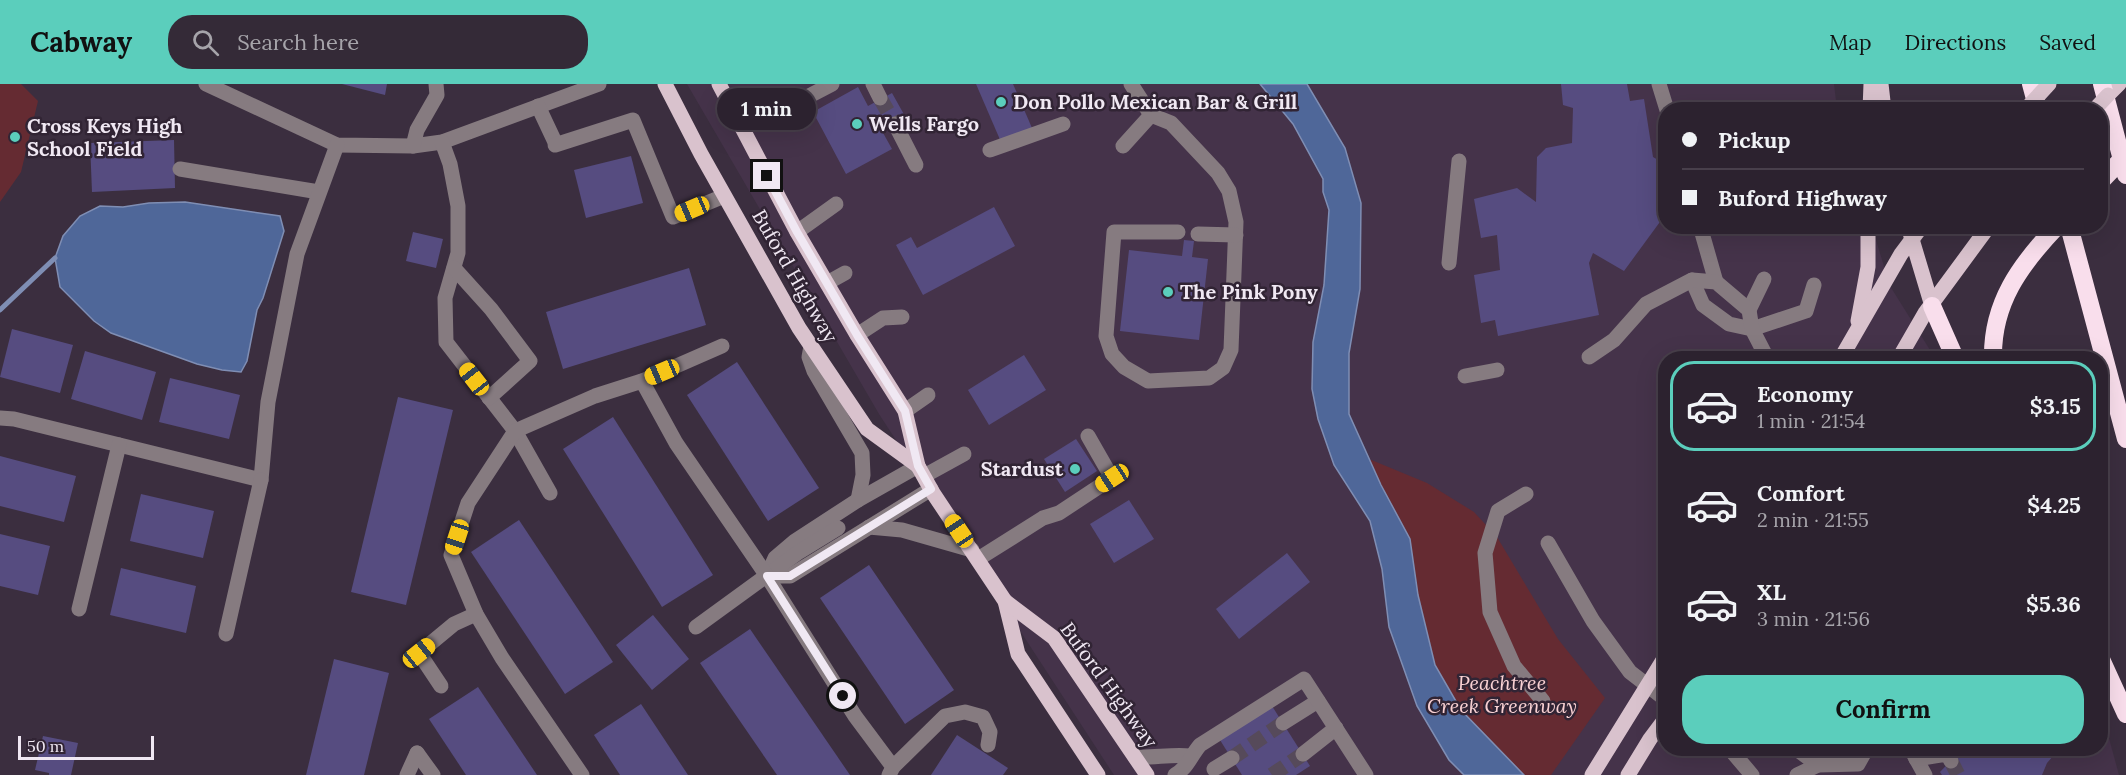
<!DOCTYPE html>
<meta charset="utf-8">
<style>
body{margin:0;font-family:Lora,serif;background:#342a37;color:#f1f3f6;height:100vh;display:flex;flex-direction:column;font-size:22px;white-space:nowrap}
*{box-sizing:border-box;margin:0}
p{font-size:20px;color:#a6a4aa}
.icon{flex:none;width:33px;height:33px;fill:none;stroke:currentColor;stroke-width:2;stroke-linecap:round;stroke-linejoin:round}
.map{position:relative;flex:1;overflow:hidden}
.drawer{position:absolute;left:1658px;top:267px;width:450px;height:405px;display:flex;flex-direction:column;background:#2c222f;border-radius:24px;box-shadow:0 6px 24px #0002,0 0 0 2px #483f4b}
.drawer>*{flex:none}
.top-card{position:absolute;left:1658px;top:18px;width:450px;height:132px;border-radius:24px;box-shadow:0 6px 24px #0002,0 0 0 2px #483f4b;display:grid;align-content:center;height:132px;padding:0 24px;background:#2c222f}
.scale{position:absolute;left:18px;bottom:15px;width:136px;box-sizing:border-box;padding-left:6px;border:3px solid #f0e8f3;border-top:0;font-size:16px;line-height:21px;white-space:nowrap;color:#f0e8f3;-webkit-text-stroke:4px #312434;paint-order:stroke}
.end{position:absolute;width:27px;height:27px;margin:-14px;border:8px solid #f0e8f3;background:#111;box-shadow:0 0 0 3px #111}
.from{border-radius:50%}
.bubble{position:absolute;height:42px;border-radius:21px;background:#2c222f;box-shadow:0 6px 24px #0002,0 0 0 2px #483f4b;font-size:20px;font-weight:800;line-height:42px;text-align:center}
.car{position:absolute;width:18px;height:36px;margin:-18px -9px;border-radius:8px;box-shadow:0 0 4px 2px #0007;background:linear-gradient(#f5c518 24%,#345 0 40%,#f5c518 0 76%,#345 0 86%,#f5c518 0)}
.top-card b{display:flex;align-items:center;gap:21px;height:57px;font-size:22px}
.top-card b+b{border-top:2px solid #483f4b}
.top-card i{width:15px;height:15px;background:#f1f3f6}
ul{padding:10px 0 0;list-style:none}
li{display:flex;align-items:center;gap:18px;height:90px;margin:0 12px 9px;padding:0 12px;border:3px solid transparent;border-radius:24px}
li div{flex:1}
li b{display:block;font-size:22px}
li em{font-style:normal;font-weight:800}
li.active{border-color:#5bcebc}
li>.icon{width:54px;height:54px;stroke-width:1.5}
.primary-button{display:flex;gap:12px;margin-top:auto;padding:12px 24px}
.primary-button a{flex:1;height:69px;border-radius:24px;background:#5bcebc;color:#111;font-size:24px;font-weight:800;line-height:69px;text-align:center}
header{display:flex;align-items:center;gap:36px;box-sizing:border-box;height:84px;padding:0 30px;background:#5bcebc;color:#111}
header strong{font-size:28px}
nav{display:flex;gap:33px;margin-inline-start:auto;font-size:21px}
.search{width:420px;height:54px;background:#342a37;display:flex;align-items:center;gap:15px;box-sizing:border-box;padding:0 21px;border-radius:24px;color:#a6a4aa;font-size:22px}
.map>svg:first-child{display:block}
.built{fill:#45334a}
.green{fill:#652b32}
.water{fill:#4f6799;stroke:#7f8eb4;stroke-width:1.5}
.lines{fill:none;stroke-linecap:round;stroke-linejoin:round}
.stream{stroke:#7f8eb4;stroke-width:5}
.building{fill:#564c80}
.minor-tunnel{stroke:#564a5a;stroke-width:15;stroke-dasharray:15 8;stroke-linecap:butt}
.minor{stroke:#867b80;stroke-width:15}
.major{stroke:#d9c2cd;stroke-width:15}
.highway{stroke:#f9deec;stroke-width:18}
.major-bridge{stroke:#d9c2cd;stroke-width:15}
.highway-bridge{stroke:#f9deec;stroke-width:18}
.route{stroke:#f0e8f3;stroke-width:8}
.poi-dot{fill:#5bcebc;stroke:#312434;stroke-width:2}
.labels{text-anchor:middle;stroke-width:5;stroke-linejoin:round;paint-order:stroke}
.poi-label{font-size:20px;font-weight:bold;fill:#f0e8f3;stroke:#312434;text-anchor:start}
.street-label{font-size:20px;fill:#f0e8f3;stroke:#312434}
.park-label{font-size:20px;font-style:italic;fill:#f9d1d3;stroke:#312434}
</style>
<header>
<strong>Cabway</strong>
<div class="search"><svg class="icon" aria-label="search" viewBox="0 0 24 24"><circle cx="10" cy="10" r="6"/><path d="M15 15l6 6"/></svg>Search here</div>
<nav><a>Map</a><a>Directions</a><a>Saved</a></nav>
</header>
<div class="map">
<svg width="2126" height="691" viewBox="0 0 2126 691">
<rect width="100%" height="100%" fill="#3b2e3f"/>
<path class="built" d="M687 0H1834L1837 25 1665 26V142L1872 143 1890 202 1935 274H1665V664H2100V621L2119 691H1114L879 330Z"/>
<g class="green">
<path d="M0 0H21L38 17 21 88 0 118Z"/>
<path d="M1260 0H1284L1336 95 1350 370 1369 375 1427 399 1474 428 1497 453 1558 555 1605 614 1551 691H1464L1449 676 1417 622 1389 543 1382 485 1370 437 1334 381 1318 335 1312 299 1313 258 1324 201 1329 126 1323 95 1293 40Z"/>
</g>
<g class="water">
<path d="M1260 0H1307L1345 64 1361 119 1360 205 1349 269V330L1381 401 1410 455 1418 511 1435 581 1461 626 1524 691H1464L1449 676 1417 622 1389 543 1382 485 1370 437 1334 381 1318 335 1312 305 1313 258 1324 201 1329 126 1323 108V95L1293 40Z"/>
<path d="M185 118 280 132 284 147 263 214 257 226 247 277 241 288 222 286 197 280 111 249 94 237 60 203 55 174 63 152 80 132 100 122 123 123 149 119Z"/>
</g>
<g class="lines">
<path class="stream" d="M0 226 55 174"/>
</g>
<g class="building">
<path d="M342 0H387L385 11Z"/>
<path d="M976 0H1013L1032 44 1001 58Z"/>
<path d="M1561 0H1627L1630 17 1644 15 1653 73 1665 80V131L1624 187 1593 169 1589 179 1599 231 1498 252 1495 236 1481 239 1474 191 1500 186 1497 151 1481 154 1474 115 1517 104 1536 118 1537 73 1546 64 1572 59 1573 24 1563 21Z"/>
<path d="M858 3 868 22 892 9 906 34 882 47 892 65 846 90 813 28Z"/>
<path d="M174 56 175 104 92 108 90 59Z"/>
<path d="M631 72 643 119 586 134 574 86Z"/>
<path d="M994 123 1015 162 923 211 896 161 911 153 917 164Z"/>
<path d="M413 148 443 155 436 184 406 177Z"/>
<path d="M1184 156 1194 157 1192 173 1208 175 1199 256 1120 247 1129 166 1182 172Z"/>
<path d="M689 184 706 241 563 285 546 228Z"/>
<path d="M12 245 73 261 60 309 0 293Z"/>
<path d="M85 267 156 288 142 336 71 315Z"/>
<path d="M1024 271 1046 306 989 341 968 306Z"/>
<path d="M737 278 819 404 768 437 687 311Z"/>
<path d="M170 294 240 311 229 355 159 338Z"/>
<path d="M398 313 453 326 406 521 351 508Z"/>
<path d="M613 333 713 491 662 523 563 365Z"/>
<path d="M1076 355 1097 387 1065 408 1044 375Z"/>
<path d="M0 372 76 392 64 438 0 422Z"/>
<path d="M141 410 214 427 203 474 130 457Z"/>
<path d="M1129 416 1154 455 1114 479 1090 440Z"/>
<path d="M519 436 613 578 565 610 471 468Z"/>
<path d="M0 450 50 462 38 511 0 502Z"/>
<path d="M1287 469 1310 498 1239 555 1216 525Z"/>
<path d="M869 481 954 606 905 640 820 514Z"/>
<path d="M121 484 196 502 186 549 110 531Z"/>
<path d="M653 531 689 575 652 606 616 561Z"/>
<path d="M750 545 850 691H777L700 579Z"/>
<path d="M334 575 389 589 364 691H306Z"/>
<path d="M478 603 537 691H466L429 635Z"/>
<path d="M641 620 688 691H620L594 651Z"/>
<path d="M1272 622 1310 682 1296 691H1242L1220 656Z"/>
<path d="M957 651 1008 684 1003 691H931Z"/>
<path d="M43 652 78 659 71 691H49V689L35 686Z"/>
<path d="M1963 664H2060L2047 679 2042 691H1942L1940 688Z"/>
</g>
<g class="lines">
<g class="minor-tunnel">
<path d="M880 14 895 40"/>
<path d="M1232 674 1283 639"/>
<path d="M1951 677 1958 691"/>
<path d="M1272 691 1303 670"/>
</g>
<g class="minor">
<path d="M206 0 337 61 413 62 442 58 599 0"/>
<path d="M873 0 880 14"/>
<path d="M1131 0 1151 31 1171 39 1218 89 1229 107 1236 138 1231 266 1223 284 1209 294 1148 297 1124 283 1112 270 1106 252 1114 148H1178"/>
<path d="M1659 0 1667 26"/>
<path d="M538 22 554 56"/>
<path d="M786 24 832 0"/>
<path d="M895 40 916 81"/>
<path d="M442 58 450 80 458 122V169L445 214 446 258 515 347 550 409"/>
<path d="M555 61 633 36 673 133 724 112"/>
<path d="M413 62 417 46 437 11 436 0"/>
<path d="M1123 62 1151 31"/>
<path d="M990 66 1063 40"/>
<path d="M180 85 319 108"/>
<path d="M1700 142 1716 198"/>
<path d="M797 148 836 120"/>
<path d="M1198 150 1236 151"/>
<path d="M1449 179 1459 77"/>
<path d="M454 184 491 225 530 277 489 314"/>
<path d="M1692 196 1703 221 1729 240 1752 245 1806 227 1814 201"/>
<path d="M827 199 845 189"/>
<path d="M1749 226 1764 195"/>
<path d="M857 251 883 234 902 233"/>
<path d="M811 262 809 273 814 287 862 369 863 391 858 416"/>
<path d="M1589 273 1614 256 1646 220 1692 196 1716 198 1749 226 1752 245 1767 274"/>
<path d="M1465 292 1497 286"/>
<path d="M642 297 722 262"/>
<path d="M905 327 928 311"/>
<path d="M0 334 14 335 261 396 268 318 297 170 337 61"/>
<path d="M924 392 964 370"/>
<path d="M1526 410 1498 427 1485 469 1490 528 1514 582 1543 617"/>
<path d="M869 443 902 446 972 466"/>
<path d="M1548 459 1593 537 1630 588 1665 615"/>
<path d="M978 475 1043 434 1059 429 1112 394 1088 352"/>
<path d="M767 492 775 474 795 457 858 416 918 382"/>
<path d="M767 492H790L931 405"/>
<path d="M79 525 119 361"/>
<path d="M696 543 799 468 838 444"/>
<path d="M226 550 261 396"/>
<path d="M441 602 419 569 454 540 476 530"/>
<path d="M1283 639 1318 617"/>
<path d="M1729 664 1752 691"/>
<path d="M1795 664 1818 681"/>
<path d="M1819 664 1841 672 1850 664"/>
<path d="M417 669 433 691"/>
<path d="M1303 670 1336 644"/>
<path d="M1914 671 1925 691"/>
<path d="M1135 673C1154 674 1172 670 1190 672"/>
<path d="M1916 675 1947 670 1951 677"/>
<path d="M893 683 945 632 965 628 983 633 990 648 988 661"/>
<path d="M1214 685 1232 674"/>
<path d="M407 691 417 669"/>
<path d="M582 691 502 574 476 530 451 471 468 419 515 347 595 312 642 297 676 359 767 492 855 632 893 683 889 691"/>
<path d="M1175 691C1188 683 1190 673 1200 661L1304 595 1366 691"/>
<path d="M1797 691 1818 681 1858 680 1867 664"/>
</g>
<g class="major">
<path d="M665 0 701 70 799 244 867 345 918 382"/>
<path d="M719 0 797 148 857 251 905 327 918 382 933 409 1005 517 1018 570 1098 691"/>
<path d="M1881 0 1884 26"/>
<path d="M2108 11 2119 0"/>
<path d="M1870 26 1871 0"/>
<path d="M1908 142 1932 222"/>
<path d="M1858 237 1868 183V142"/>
<path d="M1841 274 1901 170 1922 142"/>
<path d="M1899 274 1925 229 1989 142"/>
<path d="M1005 517 1054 554 1147 691"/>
<path d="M1592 691 1665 573"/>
<path d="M1628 691 1650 655 1665 635"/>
</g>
<g class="highway">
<path d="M2031 0 2038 26"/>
<path d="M2102 0 2126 91"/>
<path d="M2069 142 2126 355"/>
<path d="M1932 222 1955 274"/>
<path d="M1993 274C1992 219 2020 181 2057 142"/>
<path d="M2100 573 2126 630"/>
</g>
<g class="major-bridge">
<path d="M2025 26 2049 0"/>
<path d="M2094 26 2108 11"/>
</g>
<path class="highway-bridge" d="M2100 98 2126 71"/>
</g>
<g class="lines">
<path class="route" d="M767 92 797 148 857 251 905 327 918 382 931 405 790 492H767L843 612"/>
</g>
<g class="poi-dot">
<circle cx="1001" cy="18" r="6"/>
<circle cx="857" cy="40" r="6"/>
<circle cx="15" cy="53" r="6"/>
<circle cx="1168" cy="208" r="6"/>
<circle cx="1075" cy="385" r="6"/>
</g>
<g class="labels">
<g class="poi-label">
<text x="1013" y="25">Don Pollo Mexican Bar &amp; Grill</text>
<text x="869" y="47">Wells Fargo</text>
<text x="27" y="49">Cross Keys High<tspan x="27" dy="23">School Field</tspan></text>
<text x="1180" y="215">The Pink Pony</text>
<text x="1063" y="392" text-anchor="end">Stardust</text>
</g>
<g class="street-label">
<text transform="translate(795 192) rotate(60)" y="7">Buford Highway</text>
<text transform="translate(1109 601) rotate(54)" y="7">Buford Highway</text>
</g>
<g class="park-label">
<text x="1502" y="606">Peachtree<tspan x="1502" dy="23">Creek Greenway</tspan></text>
</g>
</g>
</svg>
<div class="scale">50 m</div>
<i class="end from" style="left:843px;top:612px"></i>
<i class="end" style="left:767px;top:92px"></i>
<div class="bubble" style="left:717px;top:4px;width:99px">1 min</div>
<i class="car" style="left:692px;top:125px;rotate:247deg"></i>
<i class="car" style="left:662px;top:288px;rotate:247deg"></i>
<i class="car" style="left:474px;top:295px;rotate:322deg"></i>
<i class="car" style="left:1112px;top:394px;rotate:237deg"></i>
<i class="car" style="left:959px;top:447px;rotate:326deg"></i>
<i class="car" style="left:457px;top:453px;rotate:198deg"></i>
<i class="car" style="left:419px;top:569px;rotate:51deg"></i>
<div class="top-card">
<b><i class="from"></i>Pickup</b>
<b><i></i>Buford Highway</b>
</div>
<section class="drawer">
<ul>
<li class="active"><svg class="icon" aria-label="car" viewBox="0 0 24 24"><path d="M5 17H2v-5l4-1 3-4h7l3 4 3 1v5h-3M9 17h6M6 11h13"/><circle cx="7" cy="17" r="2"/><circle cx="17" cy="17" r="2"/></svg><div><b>Economy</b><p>1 min · 21:54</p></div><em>$3.15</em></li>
<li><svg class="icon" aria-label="car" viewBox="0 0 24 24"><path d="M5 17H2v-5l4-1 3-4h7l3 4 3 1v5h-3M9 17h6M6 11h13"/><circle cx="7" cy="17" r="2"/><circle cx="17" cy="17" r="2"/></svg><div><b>Comfort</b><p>2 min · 21:55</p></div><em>$4.25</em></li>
<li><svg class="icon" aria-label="car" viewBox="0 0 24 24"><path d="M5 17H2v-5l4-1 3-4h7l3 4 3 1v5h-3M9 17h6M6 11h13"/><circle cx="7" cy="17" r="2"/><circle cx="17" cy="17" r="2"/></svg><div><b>XL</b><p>3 min · 21:56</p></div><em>$5.36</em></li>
</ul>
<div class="primary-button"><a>Confirm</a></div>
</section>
</div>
